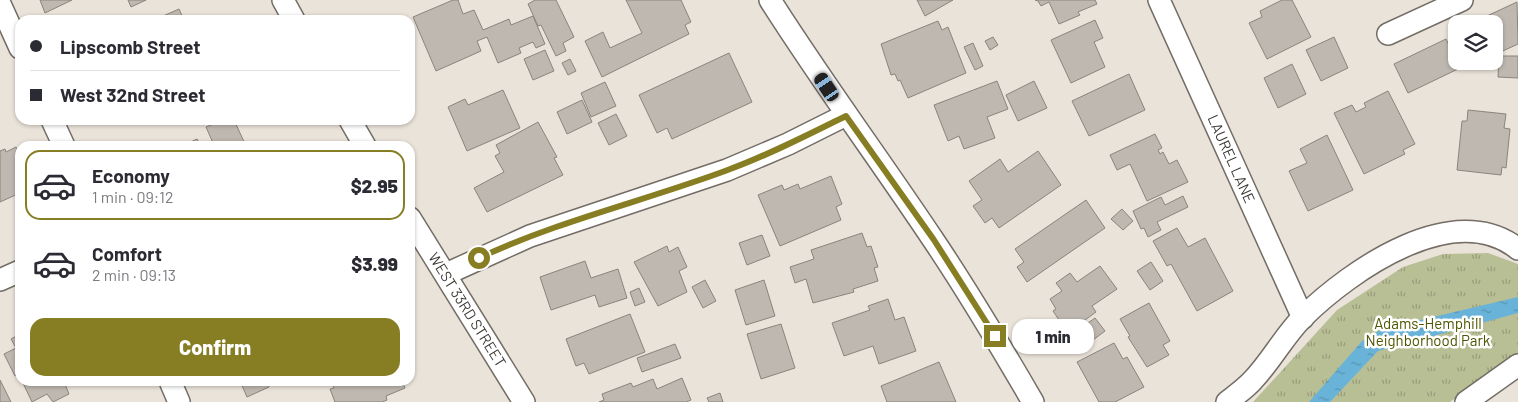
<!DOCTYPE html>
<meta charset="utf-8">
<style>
body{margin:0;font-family:Barlow,sans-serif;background:#f7f7f7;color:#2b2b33;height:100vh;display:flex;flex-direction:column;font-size:19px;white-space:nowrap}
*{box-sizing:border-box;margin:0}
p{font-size:16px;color:#7c7c81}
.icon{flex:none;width:28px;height:28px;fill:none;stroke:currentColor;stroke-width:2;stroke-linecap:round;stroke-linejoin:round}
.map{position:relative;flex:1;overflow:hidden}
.details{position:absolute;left:15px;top:141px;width:400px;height:245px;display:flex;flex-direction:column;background:#fff;border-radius:15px;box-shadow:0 1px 4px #0004}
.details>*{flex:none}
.banner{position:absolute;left:15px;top:15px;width:400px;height:110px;border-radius:15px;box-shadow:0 1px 4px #0004;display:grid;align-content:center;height:110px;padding:0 15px;background:#fff}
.tools{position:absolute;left:1448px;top:15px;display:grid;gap:10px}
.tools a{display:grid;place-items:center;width:55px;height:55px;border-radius:10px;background:#fff;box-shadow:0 1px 4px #0004;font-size:25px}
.end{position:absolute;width:22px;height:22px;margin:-11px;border:6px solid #877e24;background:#fff;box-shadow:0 0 0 2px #fff}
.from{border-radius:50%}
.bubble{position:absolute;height:35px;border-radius:15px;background:#fff;box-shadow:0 1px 4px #0004;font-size:16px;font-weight:800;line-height:35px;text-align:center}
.car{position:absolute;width:15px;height:30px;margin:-15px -8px;border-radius:6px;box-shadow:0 0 4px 1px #0007;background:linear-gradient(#222 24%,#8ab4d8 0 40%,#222 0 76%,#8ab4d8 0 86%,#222 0)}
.banner b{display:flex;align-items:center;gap:18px;height:48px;font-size:19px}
.banner b+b{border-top:1px solid #e1e1e2}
.banner i{width:12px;height:12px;background:#2b2b33}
ul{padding:9px 0 0;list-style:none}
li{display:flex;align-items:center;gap:15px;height:70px;margin:0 10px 8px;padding:0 5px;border:2px solid transparent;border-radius:15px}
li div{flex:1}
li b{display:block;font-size:19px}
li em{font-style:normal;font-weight:800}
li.selected{border-color:#877e24}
li>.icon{width:45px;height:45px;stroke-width:1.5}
.primary-button{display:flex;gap:10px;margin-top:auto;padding:10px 15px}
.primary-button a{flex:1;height:58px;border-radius:15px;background:#877e24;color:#fff;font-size:20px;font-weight:800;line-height:58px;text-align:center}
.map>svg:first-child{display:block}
.grass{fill:url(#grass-tufts)}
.water{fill:url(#water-ripples)}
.building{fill:#beb8b0;stroke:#8a847c}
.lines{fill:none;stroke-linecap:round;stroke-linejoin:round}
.street-casing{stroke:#736d65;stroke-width:24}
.street{stroke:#fff;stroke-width:21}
.route{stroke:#877e24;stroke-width:6}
.labels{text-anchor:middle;stroke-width:5;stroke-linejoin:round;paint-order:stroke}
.street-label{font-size:15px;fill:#3c3a36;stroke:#fff}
.park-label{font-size:15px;fill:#4f5500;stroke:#fff}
</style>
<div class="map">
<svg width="1518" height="402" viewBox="0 0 1518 402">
<defs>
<pattern id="grass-tufts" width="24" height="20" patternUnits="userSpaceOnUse" patternTransform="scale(1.25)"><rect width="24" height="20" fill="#b9bf95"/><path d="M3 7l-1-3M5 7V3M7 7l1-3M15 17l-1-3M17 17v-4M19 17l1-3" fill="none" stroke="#989c7a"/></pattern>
<pattern id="water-ripples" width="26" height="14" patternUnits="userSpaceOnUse" patternTransform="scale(1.25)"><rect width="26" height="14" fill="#69b3d9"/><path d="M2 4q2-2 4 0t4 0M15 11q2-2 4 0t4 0" fill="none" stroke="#5893b1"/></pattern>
</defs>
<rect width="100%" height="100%" fill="#eae3da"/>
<path class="grass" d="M1488 253 1518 264V355L1507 360 1450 402H1253L1337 310 1403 267 1443 254Z"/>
<path class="water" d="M1518 297V313L1378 351 1330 402H1309L1362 341 1382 329Z"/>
<g class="building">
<path d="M40 0H72L45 13Z"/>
<path d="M128 0H146L131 7Z"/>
<path d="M453 0H458L463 14 474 10 483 30 509 19 511 25 533 16 545 44 536 48 533 42 519 48 521 53 498 63 487 37 477 41 481 51 436 71 413 17Z"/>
<path d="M535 0H556L574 37 563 43 566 51 556 56 541 25 538 26 528 4Z"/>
<path d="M626 0H681L691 22 685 25 689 34 602 77 585 41 603 32 610 48 642 33Z"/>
<path d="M917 0H953L925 16Z"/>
<path d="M1035 0H1095L1097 4 1078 12 1080 15 1059 24 1049 2 1041 6 1038 1Z"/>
<path d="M1282 0H1292L1311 37 1267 59 1249 23 1262 17 1260 11Z"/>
<path d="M1517 2 1518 44 1494 55V24L1474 22Z"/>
<path d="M179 9 184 20H154Z"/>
<path d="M1095 20 1103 38 1094 42 1105 67 1071 83 1051 40Z"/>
<path d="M938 21 942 30 948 27 966 73 908 98 900 80 898 81 895 74 891 75 881 44Z"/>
<path d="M993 37 998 45 990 50 985 41Z"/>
<path d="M1334 37 1348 68 1321 81 1306 50Z"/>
<path d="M1446 39 1460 68 1408 93 1394 64Z"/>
<path d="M973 43 983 66 975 70 964 47Z"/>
<path d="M545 50 554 71 533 80 524 59Z"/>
<path d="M729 53 752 102 672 139 667 128 657 133 639 95Z"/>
<path d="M1499 56H1518V78L1498 77Z"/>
<path d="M570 59 576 71 568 75 562 63Z"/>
<path d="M1292 64 1306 94 1278 108 1264 78Z"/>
<path d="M1129 74 1145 110 1089 136 1072 101Z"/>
<path d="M997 81 1008 109 987 117 995 138 964 149 959 136 948 141 934 105Z"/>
<path d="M1034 81 1047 108 1018 121 1006 95Z"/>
<path d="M605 82 616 106 591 117 581 93Z"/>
<path d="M503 90 520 128 467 151 448 107 465 99 468 105Z"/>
<path d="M1388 91 1415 144 1403 150 1405 154 1364 174 1334 113 1352 105 1356 112 1366 107 1364 103Z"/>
<path d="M582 100 592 122 567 134 557 112Z"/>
<path d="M1468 110 1506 114 1504 128 1510 129 1506 168 1502 167 1501 175 1457 170 1462 121H1467Z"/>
<path d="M616 114 627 136 609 145 598 123Z"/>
<path d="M223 120H234L246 146H207L213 143 206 127Z"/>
<path d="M538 122 557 157 554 158 563 175 487 212 474 188 504 172 495 156 500 153 496 145Z"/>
<path d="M1155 134 1162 148 1158 150 1160 154 1163 152 1169 164 1177 160 1188 182 1147 201 1130 164 1117 170 1110 155Z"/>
<path d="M1327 135 1353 190 1308 211 1289 171 1307 163 1300 149Z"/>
<path d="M197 139 201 146H182Z"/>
<path d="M16 147 20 155V193L0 202V151L5 149 6 152Z"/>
<path d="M1038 151 1061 185 999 228 992 218 985 223 973 206 982 200 969 181 1000 159 1008 172Z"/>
<path d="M831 176 842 204 836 207 841 220 780 246 758 195 782 185 784 190 798 184 800 189Z"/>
<path d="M1183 196 1188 207 1157 222 1161 230 1148 237 1144 228 1141 229 1133 211 1161 197 1165 205Z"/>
<path d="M1086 200 1105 228 1027 282 1017 267 1024 262 1015 249Z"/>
<path d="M1122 209 1133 221 1123 230 1111 219Z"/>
<path d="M1177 228 1188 247 1205 238 1233 291 1197 311 1171 264 1167 266 1153 241Z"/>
<path d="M862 233 867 247 871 246 878 267 874 268 878 281 853 289 854 292 813 303 806 279 795 283 790 267 814 259 811 250Z"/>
<path d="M762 235 770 256 747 265 739 243Z"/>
<path d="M667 246 669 252 678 247 687 267 679 271 687 292 658 306 634 262Z"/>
<path d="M585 261 591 278 618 269 627 298 599 307 595 295 551 310 540 277Z"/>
<path d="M1151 262 1163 281 1150 290 1137 271Z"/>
<path d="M1100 266 1117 289 1092 306 1096 312 1071 330 1065 321 1061 323 1053 311 1056 309 1050 299 1062 291 1056 283 1070 273 1077 282Z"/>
<path d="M705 280 716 301 703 308 692 287Z"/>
<path d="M764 280 775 316 746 325 735 290Z"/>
<path d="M639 288 645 302 635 306 630 292Z"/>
<path d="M888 299 895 320 904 317 916 351 879 364 873 346 844 356 832 323 870 310 868 306Z"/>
<path d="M1149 303 1170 341 1163 345 1169 355 1147 367 1128 337 1130 336 1120 319Z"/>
<path d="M630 314 645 352 589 374 584 363 576 366 566 339Z"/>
<path d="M1095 318 1105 331 1077 352 1067 338Z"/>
<path d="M781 324 795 368 761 379 747 334Z"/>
<path d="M20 334V377L18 374 15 376 4 354 16 348 11 339Z"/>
<path d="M1114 343 1123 359 1127 357 1144 387 1115 402H1099L1077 362Z"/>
<path d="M675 344 681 358 642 372 637 358Z"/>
<path d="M939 362 956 402H887L881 386Z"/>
<path d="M682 378 691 400 686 402H599L604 400 602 394 631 383 633 387 653 379 657 389Z"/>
<path d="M0 380 11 402H0Z"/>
<path d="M22 381H69L65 384 69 394 53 402 47 394 32 402Z"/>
<path d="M240 381H267L269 387 247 397Z"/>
<path d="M331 381H402L405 388 386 396 387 400 382 402H335L330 389 334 388Z"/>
<path d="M720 393 723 402H709L707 398Z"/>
</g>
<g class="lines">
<g class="street-casing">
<g id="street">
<path d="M283 0 294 20"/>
<path d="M770 0C822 82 880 160 934 241 969 293 1001 347 1033 402"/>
<path d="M1159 0 1303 318"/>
<path d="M0 4 20 48"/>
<path d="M1388 34 1462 0"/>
<path d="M52 120 64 146"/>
<path d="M350 120 365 146"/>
<path d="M410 218 524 402"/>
<path d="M446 274 530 236 727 170 788 144 846 115"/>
<path d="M0 280 20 271"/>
<path d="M170 381 179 402"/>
<path d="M1227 402C1236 395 1246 388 1253 380 1272 360 1284 336 1303 317 1351 270 1454 198 1518 249"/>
<path d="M1466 402 1518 365"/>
</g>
</g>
<use href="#street" class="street"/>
</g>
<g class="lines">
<path class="route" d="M479 258C558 221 644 201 725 171 767 156 807 135 846 116L934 240 995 336"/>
</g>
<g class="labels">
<g class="street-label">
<text transform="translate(1231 159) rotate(66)" y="5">LAUREL LANE</text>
<text transform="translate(467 310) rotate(58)" y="5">WEST 33RD STREET</text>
</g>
<g class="park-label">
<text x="1428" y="329">Adams-Hemphill<tspan x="1428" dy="17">Neighborhood Park</tspan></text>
</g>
</g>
</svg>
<div class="tools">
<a><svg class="icon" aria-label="layers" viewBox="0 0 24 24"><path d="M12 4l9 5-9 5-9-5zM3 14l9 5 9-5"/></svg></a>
</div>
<i class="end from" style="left:479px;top:258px"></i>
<i class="end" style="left:995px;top:336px"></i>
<div class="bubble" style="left:1012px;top:319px;width:82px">1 min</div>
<i class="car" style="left:827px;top:87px;rotate:326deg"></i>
<div class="banner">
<b><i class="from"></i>Lipscomb Street</b>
<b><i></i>West 32nd Street</b>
</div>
<section class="details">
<ul>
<li class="selected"><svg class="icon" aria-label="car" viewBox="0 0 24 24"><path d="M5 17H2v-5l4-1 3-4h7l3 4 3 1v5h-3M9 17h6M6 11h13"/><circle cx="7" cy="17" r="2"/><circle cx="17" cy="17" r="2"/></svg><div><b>Economy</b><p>1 min · 09:12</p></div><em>$2.95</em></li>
<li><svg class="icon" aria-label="car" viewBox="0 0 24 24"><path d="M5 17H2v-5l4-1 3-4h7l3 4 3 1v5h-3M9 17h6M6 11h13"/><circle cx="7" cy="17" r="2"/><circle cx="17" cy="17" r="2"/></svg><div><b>Comfort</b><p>2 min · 09:13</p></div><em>$3.99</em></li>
</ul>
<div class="primary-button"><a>Confirm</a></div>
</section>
</div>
